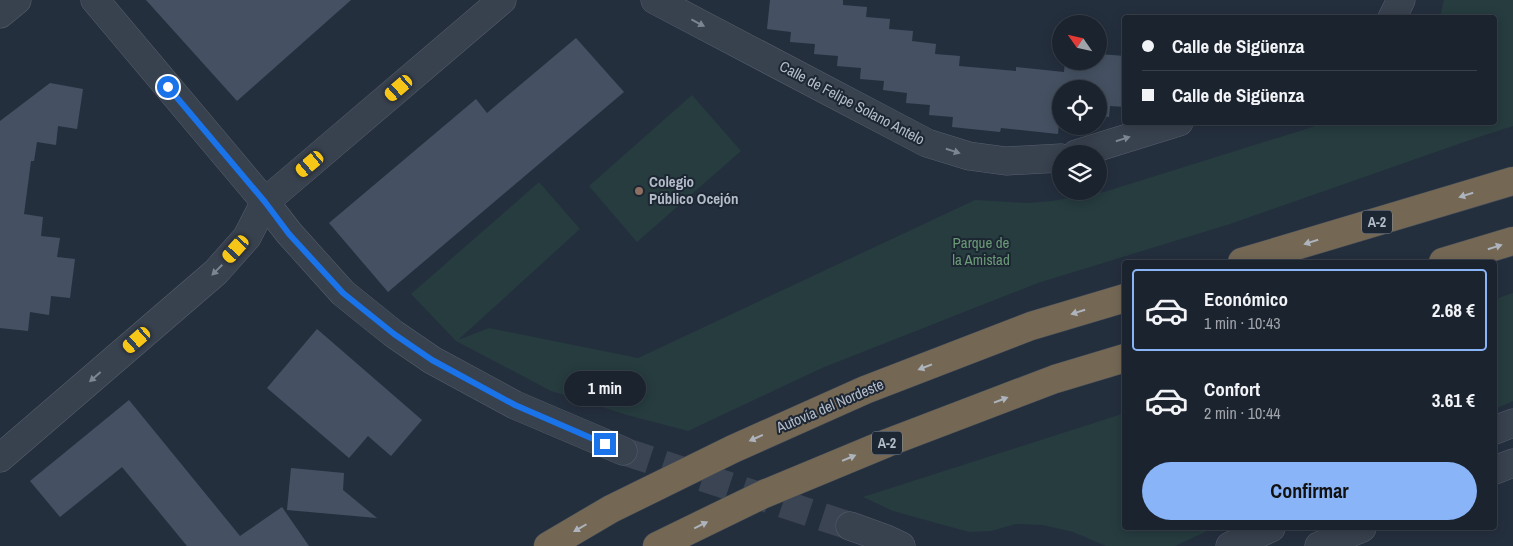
<!DOCTYPE html>
<html lang="es">
<meta charset="utf-8">
<style>
body{margin:0;font-family:"Archivo Narrow",sans-serif;background:#242b36;color:#f1f3f6;height:100vh;display:flex;flex-direction:column;font-size:19px;white-space:nowrap}
*{box-sizing:border-box;margin:0}
p{font-size:16px;color:#a0a4aa}
.icon{flex:none;width:28px;height:28px;fill:none;stroke:currentColor;stroke-width:2;stroke-linecap:round;stroke-linejoin:round}
.map{position:relative;flex:1;overflow:hidden}
.side{position:absolute;left:1122px;top:260px;width:375px;height:270px;display:flex;flex-direction:column;background:#1b232e;border-radius:5px;box-shadow:0 2px 12px #0003,0 0 0 1px #39404a}
.side>*{flex:none}
.hud{position:absolute;left:1122px;top:15px;width:375px;height:110px;border-radius:5px;box-shadow:0 2px 12px #0003,0 0 0 1px #39404a;display:grid;align-content:center;height:110px;padding:0 20px;background:#1b232e}
.needle{width:32px;rotate:304deg}
.tools{position:absolute;left:1052px;top:15px;display:grid;gap:10px}
.tools a{display:grid;place-items:center;width:55px;height:55px;border-radius:50%;background:#1b232e;box-shadow:0 2px 12px #0003,0 0 0 1px #39404a;font-size:25px}
.end{position:absolute;width:22px;height:22px;margin:-11px;border:6px solid #1a73e8;background:#fff;box-shadow:0 0 0 2px #fff}
.from{border-radius:50%}
.bubble{position:absolute;height:35px;border-radius:18px;background:#1b232e;box-shadow:0 2px 12px #0003,0 0 0 1px #39404a;font-size:16px;font-weight:700;line-height:35px;text-align:center}
.car{position:absolute;width:15px;height:30px;margin:-15px -8px;border-radius:6px;box-shadow:0 0 4px 1px #0007;background:linear-gradient(#f5c518 24%,#345 0 40%,#f5c518 0 76%,#345 0 86%,#f5c518 0)}
.hud b{display:flex;align-items:center;gap:18px;height:48px;font-size:19px}
.hud b+b{border-top:1px solid #39404a}
.hud i{width:12px;height:12px;background:#f1f3f6}
ul{padding:9px 0 0;list-style:none}
li{display:flex;align-items:center;gap:15px;height:82px;margin:0 10px 8px;padding:0 10px;border:2px solid transparent;border-radius:5px}
li div{flex:1}
li b{display:block;font-size:19px}
li em{font-style:normal;font-weight:700}
li.on{border-color:#8ab4f8}
li>.icon{width:45px;height:45px;stroke-width:1.5}
.action{display:flex;gap:10px;margin-top:auto;padding:10px 20px}
.action a{flex:1;height:58px;border-radius:30px;background:#8ab4f8;color:#111;font-size:20px;font-weight:700;line-height:58px;text-align:center}
.map>svg:first-child{display:block}
.green{fill:#263c3f}
.building{fill:#455162}
.lines{fill:none;stroke-linecap:round;stroke-linejoin:round}
.minor-tunnel{stroke:#3a4453;stroke-width:28;stroke-dasharray:28 14;stroke-linecap:butt}
.minor-casing{stroke:#565f6c;stroke-width:29}
.tertiary-casing{stroke:#565f6c;stroke-width:29}
.motorway-casing{stroke:#434c59;stroke-width:29}
.minor{stroke:#38414e;stroke-width:28}
.tertiary{stroke:#38414e;stroke-width:28}
.motorway{stroke:#746855;stroke-width:28}
.oneway{fill:#7c8592}
.oneway2{fill:#aeb4bd}
.route{stroke:#1a73e8;stroke-width:6}
.education-dot{fill:#8d6e63;stroke:#1d2633;stroke-width:2}
.labels{text-anchor:middle;stroke-width:4;stroke-linejoin:round;paint-order:stroke}
.shield{fill:#1d2633;stroke:#878f9c;stroke-width:1}
.shield-label{font-size:14px;font-weight:bold;fill:#b4bcc9}
.street-label{font-size:15px;fill:#b4bcc9;stroke:#1d2633}
.poi-label{font-size:15px;font-weight:bold;fill:#b4bcc9;stroke:#1d2633;text-anchor:start}
.park-label{font-size:15px;fill:#6b9a76;stroke:#1d2633}
</style>
<div class="map">
<svg width="1513" height="546" viewBox="0 0 1513 546">
<rect width="100%" height="100%" fill="#242f3e"/>
<g class="green">
<path d="M1444 0H1513V126L1470 140 1230 224 1038 283 822 368 688 431 627 415 551 391 456 341 411 294 539 182 580 229 458 340 489 328 638 358 975 200 1028 203 1052 201 1104 192 1325 123 1495 122V18L1440 17Z"/>
<path d="M692 95 741 151 637 242 589 186Z"/>
<path d="M1513 293V401L1495 409V299Z"/>
<path d="M1125 413V528H1214L1175 546H1106L1073 532 1043 525 1016 524 991 531 969 532 893 511 863 497Z"/>
</g>
<g class="building">
<path d="M146 0H351L237 101Z"/>
<path d="M770 0H843V5L867 7 866 17 890 19 889 29 913 31 912 41 936 44 935 54 960 56 959 66 1016 71V67L1064 72 1065 61H1099V54L1125 56V107L1110 106 1109 117 1099 116V89H1061V123H1059L1058 134 1001 128 1000 132 952 127 953 117 929 115 930 105 906 103 907 93 883 90 884 81 860 79 861 68 837 66 838 56 814 54 815 44 790 42 791 32 767 29Z"/>
<path d="M576 38 624 92 388 292 329 223 476 99 487 113Z"/>
<path d="M50 83 83 89 77 129 58 126 56 145 37 142 34 161H31L24 214 43 217 41 236 60 238 57 257 75 259 70 298 51 296 49 315 30 312 28 331 0 328V121Z"/>
<path d="M317 329 422 420 391 456 368 436 349 458 267 388Z"/>
<path d="M129 400 240 536 282 507 309 546H187L122 467 60 517 30 481Z"/>
<path d="M291 468 344 473 343 490 377 518 287 510Z"/>
</g>
<g class="lines">
<path class="minor-tunnel" d="M623 451 850 526"/>
<g class="minor-casing">
<g id="minor">
<path d="M95 0 265 202 289 233 343 293 394 334 432 360 515 405 623 451"/>
<path d="M655 0 927 143 969 156 1006 161 1061 158"/>
<path d="M1392 18 1401 0"/>
<path d="M1076 154 1179 122"/>
<path d="M0 458 216 272 247 237 265 202 502 0"/>
<path d="M850 526 886 539 901 546"/>
</g>
</g>
<g class="tertiary-casing">
<g id="tertiary">
<path d="M0 14 17 0"/>
<path d="M1495 430 1513 423"/>
<path d="M1495 470 1513 463"/>
<path d="M1230 546 1271 528"/>
<path d="M1319 546 1362 528"/>
</g>
</g>
<g class="motorway-casing">
<g id="motorway">
<path d="M1242 262 1513 181"/>
<path d="M1443 262 1513 241"/>
<path d="M548 546 611 509 733 449 865 390 1031 326 1125 298"/>
<path d="M657 546 764 494 887 443 1055 379 1125 358"/>
</g>
</g>
<use href="#minor" class="minor"/>
<use href="#tertiary" class="tertiary"/>
<use href="#motorway" class="motorway"/>
</g>
<defs><path id="oneway-solid" d="M-6-.8H1V-3.2L6.5 0L1 3.2V.8H-6Z" transform="scale(1.25)"/></defs>
<g class="oneway">
<use href="#oneway-solid" transform="translate(698 23) rotate(28)"/>
<use href="#oneway-solid" transform="translate(1123 139) rotate(-17)"/>
<use href="#oneway-solid" transform="translate(953 151) rotate(17)"/>
<use href="#oneway-solid" transform="translate(217 270) rotate(135)"/>
<use href="#oneway-solid" transform="translate(95 377) rotate(139)"/>
</g>
<g class="oneway2">
<use href="#oneway-solid" transform="translate(1466 195) rotate(163)"/>
<use href="#oneway-solid" transform="translate(1311 242) rotate(163)"/>
<use href="#oneway-solid" transform="translate(1495 247) rotate(-17)"/>
<use href="#oneway-solid" transform="translate(1078 312) rotate(163)"/>
<use href="#oneway-solid" transform="translate(925 367) rotate(159)"/>
<use href="#oneway-solid" transform="translate(1001 400) rotate(-21)"/>
<use href="#oneway-solid" transform="translate(756 438) rotate(156)"/>
<use href="#oneway-solid" transform="translate(849 458) rotate(-23)"/>
<use href="#oneway-solid" transform="translate(701 525) rotate(-26)"/>
<use href="#oneway-solid" transform="translate(580 528) rotate(150)"/>
</g>
<g class="lines">
<path class="route" d="M168 87 265 202 289 234 343 293 394 334 432 360 515 405 605 444"/>
</g>
<circle class="education-dot" cx="639" cy="191" r="5"/>
<g class="labels">
<g class="shield">
<rect x="1362" y="210.5" width="30" height="23" rx="4"/>
<rect x="872" y="431.5" width="30" height="23" rx="4"/>
</g>
<g class="shield-label">
<text x="1377" y="227">A-2</text>
<text x="887" y="448">A-2</text>
</g>
<g class="street-label">
<text transform="translate(852 103) rotate(28)" y="5">Calle de Felipe Solano Antelo</text>
<text transform="translate(830 406) rotate(-23)" y="5">Autovía del Nordeste</text>
</g>
<g class="poi-label">
<text x="649" y="187">Colegio<tspan x="649" dy="17">Público Ocejón</tspan></text>
</g>
<g class="park-label">
<text x="981" y="248">Parque de<tspan x="981" dy="17">la Amistad</tspan></text>
</g>
</g>
</svg>
<div class="tools">
<a><svg class="needle" viewBox="-14 -14 28 28"><path d="M0-13l5 13h-10z" fill="#e53935"/><path d="M0 13l5-13h-10z" fill="#a0a4aa"/></svg></a>
<a><svg class="icon" aria-label="locate" viewBox="0 0 24 24"><circle cx="12" cy="12" r="6"/><path d="M12 2v4M12 18v4M2 12h4M18 12h4"/></svg></a>
<a><svg class="icon" aria-label="layers" viewBox="0 0 24 24"><path d="M12 4l9 5-9 5-9-5zM3 14l9 5 9-5"/></svg></a>
</div>
<i class="end from" style="left:168px;top:87px"></i>
<i class="end" style="left:605px;top:444px"></i>
<div class="bubble" style="left:564px;top:371px;width:82px">1 min</div>
<i class="car" style="left:399px;top:88px;rotate:229deg"></i>
<i class="car" style="left:310px;top:164px;rotate:230deg"></i>
<i class="car" style="left:236px;top:249px;rotate:222deg"></i>
<i class="car" style="left:137px;top:340px;rotate:229deg"></i>
<div class="hud">
<b><i class="from"></i>Calle de Sigüenza</b>
<b><i></i>Calle de Sigüenza</b>
</div>
<section class="side">
<ul>
<li class="on"><svg class="icon" aria-label="car" viewBox="0 0 24 24"><path d="M5 17H2v-5l4-1 3-4h7l3 4 3 1v5h-3M9 17h6M6 11h13"/><circle cx="7" cy="17" r="2"/><circle cx="17" cy="17" r="2"/></svg><div><b>Económico</b><p>1 min · 10:43</p></div><em>2.68 €</em></li>
<li><svg class="icon" aria-label="car" viewBox="0 0 24 24"><path d="M5 17H2v-5l4-1 3-4h7l3 4 3 1v5h-3M9 17h6M6 11h13"/><circle cx="7" cy="17" r="2"/><circle cx="17" cy="17" r="2"/></svg><div><b>Confort</b><p>2 min · 10:44</p></div><em>3.61 €</em></li>
</ul>
<div class="action"><a>Confirmar</a></div>
</section>
</div>
